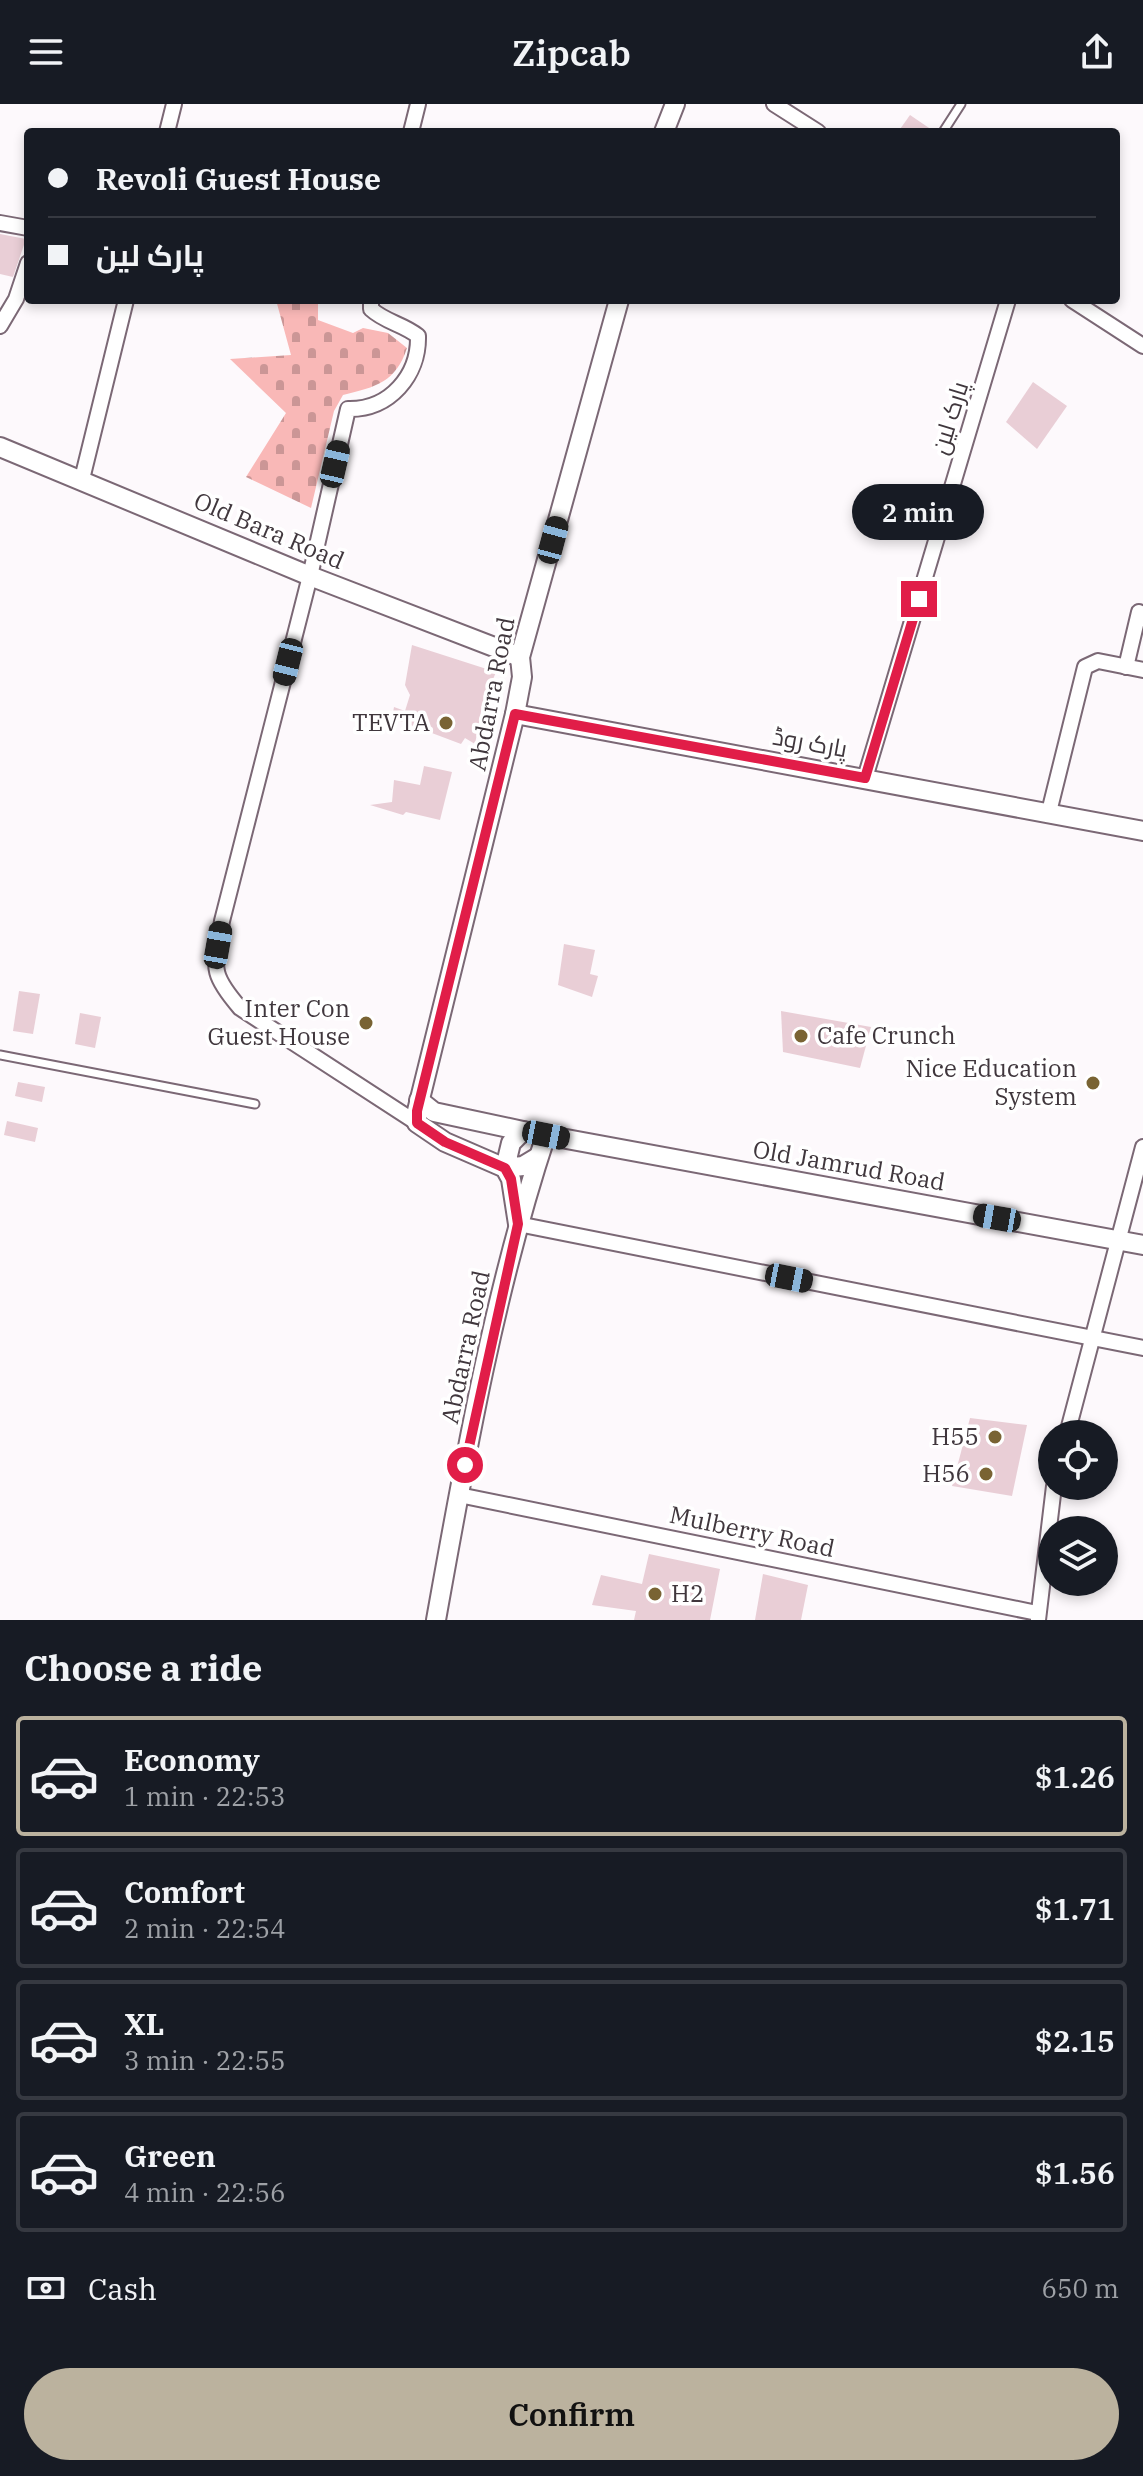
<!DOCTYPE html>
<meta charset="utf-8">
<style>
body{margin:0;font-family:"IBM Plex Serif",Cairo,serif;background:#242831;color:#f1f3f6;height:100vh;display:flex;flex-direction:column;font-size:30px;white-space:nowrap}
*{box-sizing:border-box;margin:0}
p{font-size:26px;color:#9ea1a6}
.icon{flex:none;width:44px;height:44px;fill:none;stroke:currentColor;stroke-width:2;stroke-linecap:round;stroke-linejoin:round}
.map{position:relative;height:1516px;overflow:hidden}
.drawer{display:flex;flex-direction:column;background:#171b24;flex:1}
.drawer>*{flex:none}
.banner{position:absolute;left:24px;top:24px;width:1096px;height:176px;border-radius:8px;box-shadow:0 4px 12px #0003;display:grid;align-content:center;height:176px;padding:0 24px;background:#171b24}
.buttons{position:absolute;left:1038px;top:1316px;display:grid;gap:16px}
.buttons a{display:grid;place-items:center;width:80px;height:80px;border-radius:50%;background:#171b24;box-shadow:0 4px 12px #0003;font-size:40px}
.end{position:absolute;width:36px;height:36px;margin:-18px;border:10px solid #e11d48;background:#fff;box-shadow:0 0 0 4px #fff}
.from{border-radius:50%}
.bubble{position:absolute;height:56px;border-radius:28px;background:#171b24;box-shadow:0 4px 12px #0003;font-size:26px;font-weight:600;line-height:56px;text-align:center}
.car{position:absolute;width:24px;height:48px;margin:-24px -12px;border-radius:10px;box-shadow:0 0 6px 2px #0007;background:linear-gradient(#222 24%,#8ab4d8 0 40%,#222 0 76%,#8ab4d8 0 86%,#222 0)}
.banner b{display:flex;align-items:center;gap:28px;height:76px;font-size:30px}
.banner b+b{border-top:2px solid #363941}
.banner i{width:20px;height:20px;background:#f1f3f6}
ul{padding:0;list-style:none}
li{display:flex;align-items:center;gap:24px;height:120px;margin:0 16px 12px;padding:0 8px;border:4px solid #363941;border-radius:8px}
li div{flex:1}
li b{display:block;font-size:30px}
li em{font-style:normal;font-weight:600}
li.current{border-color:#bbb29e}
li>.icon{width:72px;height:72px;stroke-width:1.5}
h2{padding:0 24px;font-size:36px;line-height:96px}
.pay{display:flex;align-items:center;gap:20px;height:88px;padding:0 24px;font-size:30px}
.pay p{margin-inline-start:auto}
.primary-button{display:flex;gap:16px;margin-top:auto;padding:16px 24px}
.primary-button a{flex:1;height:92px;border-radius:48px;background:#bbb29e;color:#111;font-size:32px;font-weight:600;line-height:92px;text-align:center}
header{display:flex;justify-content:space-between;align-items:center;height:104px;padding:0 24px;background:#171b24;font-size:36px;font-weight:600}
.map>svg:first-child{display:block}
.cemetery{fill:url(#cemetery-stones)}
.building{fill:#e9ced6}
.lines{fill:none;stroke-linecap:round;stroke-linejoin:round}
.service-casing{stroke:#7b6875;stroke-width:11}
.minor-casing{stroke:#7b6875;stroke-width:18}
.tertiary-casing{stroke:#7b6875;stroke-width:22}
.service{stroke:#fff;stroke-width:7}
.minor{stroke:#fff;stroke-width:14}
.tertiary{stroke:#fff;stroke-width:18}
.route{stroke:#e11d48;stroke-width:10}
.poi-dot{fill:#796333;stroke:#fff;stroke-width:3}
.labels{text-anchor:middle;stroke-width:7;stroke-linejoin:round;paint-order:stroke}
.street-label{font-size:24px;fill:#40373d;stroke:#fff}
.poi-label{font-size:24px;fill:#40373d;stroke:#fff;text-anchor:end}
</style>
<header><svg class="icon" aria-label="menu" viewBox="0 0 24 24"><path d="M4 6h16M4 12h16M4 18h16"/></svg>Zipcab<svg class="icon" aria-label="share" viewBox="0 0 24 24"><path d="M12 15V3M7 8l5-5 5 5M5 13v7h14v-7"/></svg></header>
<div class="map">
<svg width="1143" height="1516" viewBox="0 0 1143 1516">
<defs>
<pattern id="cemetery-stones" width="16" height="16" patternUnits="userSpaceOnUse" patternTransform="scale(2)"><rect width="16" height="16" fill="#f9b8b7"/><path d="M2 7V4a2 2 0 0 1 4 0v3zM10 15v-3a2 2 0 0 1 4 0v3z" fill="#cb9696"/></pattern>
</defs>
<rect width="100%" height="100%" fill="#fdf9fc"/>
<path class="cemetery" d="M276 196H318V216L353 229 363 224 388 229 407 244C396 278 376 283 343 291L334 307 311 404 246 373 286 309 230 255 291 251Z"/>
<g class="building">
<path d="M910 11 935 28H898Z"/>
<path d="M0 130 26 135 13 173 0 170Z"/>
<path d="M1033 278 1067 302 1037 345 1006 318Z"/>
<path d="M412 541 496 568 482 602 475 640 465 634 461 640 392 614 394 603 405 607 410 591 405 581Z"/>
<path d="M424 662 452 668 440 716 406 708 403 711 370 701 392 698 394 676 420 681Z"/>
<path d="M564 840 595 846 590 870 598 872 592 893 558 881Z"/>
<path d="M19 887 40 890 33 930 13 927Z"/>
<path d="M781 907 871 923 860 964 783 948Z"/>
<path d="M80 909 101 913 95 944 75 940Z"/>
<path d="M18 978 45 983 42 998 15 992Z"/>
<path d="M7 1017 38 1024 35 1038 4 1031Z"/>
<path d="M970 1314 1027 1321 1012 1392 952 1382Z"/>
<path d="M649 1450 720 1465 710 1516H634L636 1507 592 1501 601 1471 642 1480Z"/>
<path d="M763 1470 808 1481 801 1516H755Z"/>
</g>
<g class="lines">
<g class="service-casing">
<g id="service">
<path d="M943 28 961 0"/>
<path d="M0 951 255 1000"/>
</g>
</g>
<g class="minor-casing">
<g id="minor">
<path d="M774 0 818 28"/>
<path d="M167 28 174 0"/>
<path d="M411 28 418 0"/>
<path d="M0 119 28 124"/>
<path d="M371 196V205C385 218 403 220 418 232 419 271 390 306 348 305L310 472 222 817C215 863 208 867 240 904L417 1019"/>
<path d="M1072 196 1143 242"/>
<path d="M0 222 16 195 28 159"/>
<path d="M82 375 126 196"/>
<path d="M1126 563 1139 508"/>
<path d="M865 674 1008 196"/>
<path d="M1049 708 1085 563 1098 557 1143 566"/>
<path d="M518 1120 1143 1244"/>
<path d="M1067 1330 1143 1043"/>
<path d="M459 1391 1037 1509"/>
<path d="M1038 1516 1054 1382"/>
</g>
</g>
<g class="tertiary-casing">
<g id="tertiary">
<path d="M664 28 675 0"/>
<path d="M0 343 310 472 520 553"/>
<path d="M515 610 1143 727"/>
<path d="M419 996 434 1008 523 1027 1143 1141"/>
<path d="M523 1027 511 1039 505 1064 523 1062 538 1053"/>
<path d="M518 1120 511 1075 505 1064 445 1038 417 1019V1007L515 610 522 573 520 553 619 196"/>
<path d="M436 1516C465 1354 494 1188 546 1031"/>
</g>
</g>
<use href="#service" class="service"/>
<use href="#minor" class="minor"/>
<use href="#tertiary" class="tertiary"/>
</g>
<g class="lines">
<path class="route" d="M465 1361 518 1120 511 1075 505 1064 445 1038 417 1019V1007L515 610 865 674 919 495"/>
</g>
<g class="poi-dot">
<circle cx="446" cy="619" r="8"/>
<circle cx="366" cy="919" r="8"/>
<circle cx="801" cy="932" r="8"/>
<circle cx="1093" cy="979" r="8"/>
<circle cx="995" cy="1333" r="8"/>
<circle cx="986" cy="1370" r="8"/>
<circle cx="655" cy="1490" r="8"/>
</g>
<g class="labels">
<g class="street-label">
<text transform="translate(950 314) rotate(-73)" y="8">پارک لین</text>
<text transform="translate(269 427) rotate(23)" y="8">Old Bara Road</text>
<text transform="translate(492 590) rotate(-79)" y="8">Abdarra Road</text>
<text transform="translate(810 639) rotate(10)" y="8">پارک روڈ</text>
<text transform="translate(849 1062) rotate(10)" y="8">Old Jamrud Road</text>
<text transform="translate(466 1243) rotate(-78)" y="8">Abdarra Road</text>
<text transform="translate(752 1428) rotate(12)" y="8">Mulberry Road</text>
</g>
<g class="poi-label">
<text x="430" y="627">TEVTA</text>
<text x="350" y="913">Inter Con<tspan x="350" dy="28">Guest House</tspan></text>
<text x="817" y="940" text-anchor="start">Cafe Crunch</text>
<text x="1077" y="973">Nice Education<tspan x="1077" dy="28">System</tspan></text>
<text x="979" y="1341">H55</text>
<text x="970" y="1378">H56</text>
<text x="671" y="1498" text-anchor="start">H2</text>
</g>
</g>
</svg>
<div class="buttons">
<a><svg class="icon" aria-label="locate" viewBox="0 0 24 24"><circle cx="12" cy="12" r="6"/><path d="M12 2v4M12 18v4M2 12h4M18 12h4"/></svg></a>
<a><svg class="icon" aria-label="layers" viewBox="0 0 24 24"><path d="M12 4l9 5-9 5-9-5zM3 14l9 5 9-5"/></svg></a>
</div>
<i class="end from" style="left:465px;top:1361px"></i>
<i class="end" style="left:919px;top:495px"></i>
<div class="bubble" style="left:852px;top:380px;width:132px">2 min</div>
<i class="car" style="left:335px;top:360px;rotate:13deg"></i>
<i class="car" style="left:553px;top:436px;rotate:15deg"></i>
<i class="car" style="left:288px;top:558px;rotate:194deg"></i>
<i class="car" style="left:218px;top:841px;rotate:10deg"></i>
<i class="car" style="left:546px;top:1031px;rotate:101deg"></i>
<i class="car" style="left:997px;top:1114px;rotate:280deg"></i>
<i class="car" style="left:789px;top:1174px;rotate:101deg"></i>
<div class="banner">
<b><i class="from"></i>Revoli Guest House</b>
<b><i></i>پارک لین</b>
</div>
</div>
<section class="drawer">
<h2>Choose a ride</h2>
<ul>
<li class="current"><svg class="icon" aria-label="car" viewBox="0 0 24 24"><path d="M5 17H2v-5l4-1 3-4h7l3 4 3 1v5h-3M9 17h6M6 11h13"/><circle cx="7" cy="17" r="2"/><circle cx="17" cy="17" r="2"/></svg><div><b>Economy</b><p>1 min · 22:53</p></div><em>$1.26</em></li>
<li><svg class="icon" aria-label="car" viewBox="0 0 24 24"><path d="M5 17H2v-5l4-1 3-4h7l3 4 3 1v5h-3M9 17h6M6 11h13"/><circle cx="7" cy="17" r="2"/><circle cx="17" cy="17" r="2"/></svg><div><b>Comfort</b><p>2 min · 22:54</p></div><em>$1.71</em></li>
<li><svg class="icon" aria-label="car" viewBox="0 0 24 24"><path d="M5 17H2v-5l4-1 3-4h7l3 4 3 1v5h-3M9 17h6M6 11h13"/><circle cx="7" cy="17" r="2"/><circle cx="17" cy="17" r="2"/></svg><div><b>XL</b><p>3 min · 22:55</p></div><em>$2.15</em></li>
<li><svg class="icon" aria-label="car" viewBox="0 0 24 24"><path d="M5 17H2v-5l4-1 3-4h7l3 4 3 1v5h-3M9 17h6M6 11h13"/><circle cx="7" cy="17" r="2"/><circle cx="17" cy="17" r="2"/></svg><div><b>Green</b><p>4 min · 22:56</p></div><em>$1.56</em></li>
</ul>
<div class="pay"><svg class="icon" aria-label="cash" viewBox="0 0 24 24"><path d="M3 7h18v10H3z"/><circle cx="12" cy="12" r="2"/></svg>Cash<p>650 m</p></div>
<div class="primary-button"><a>Confirm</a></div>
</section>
